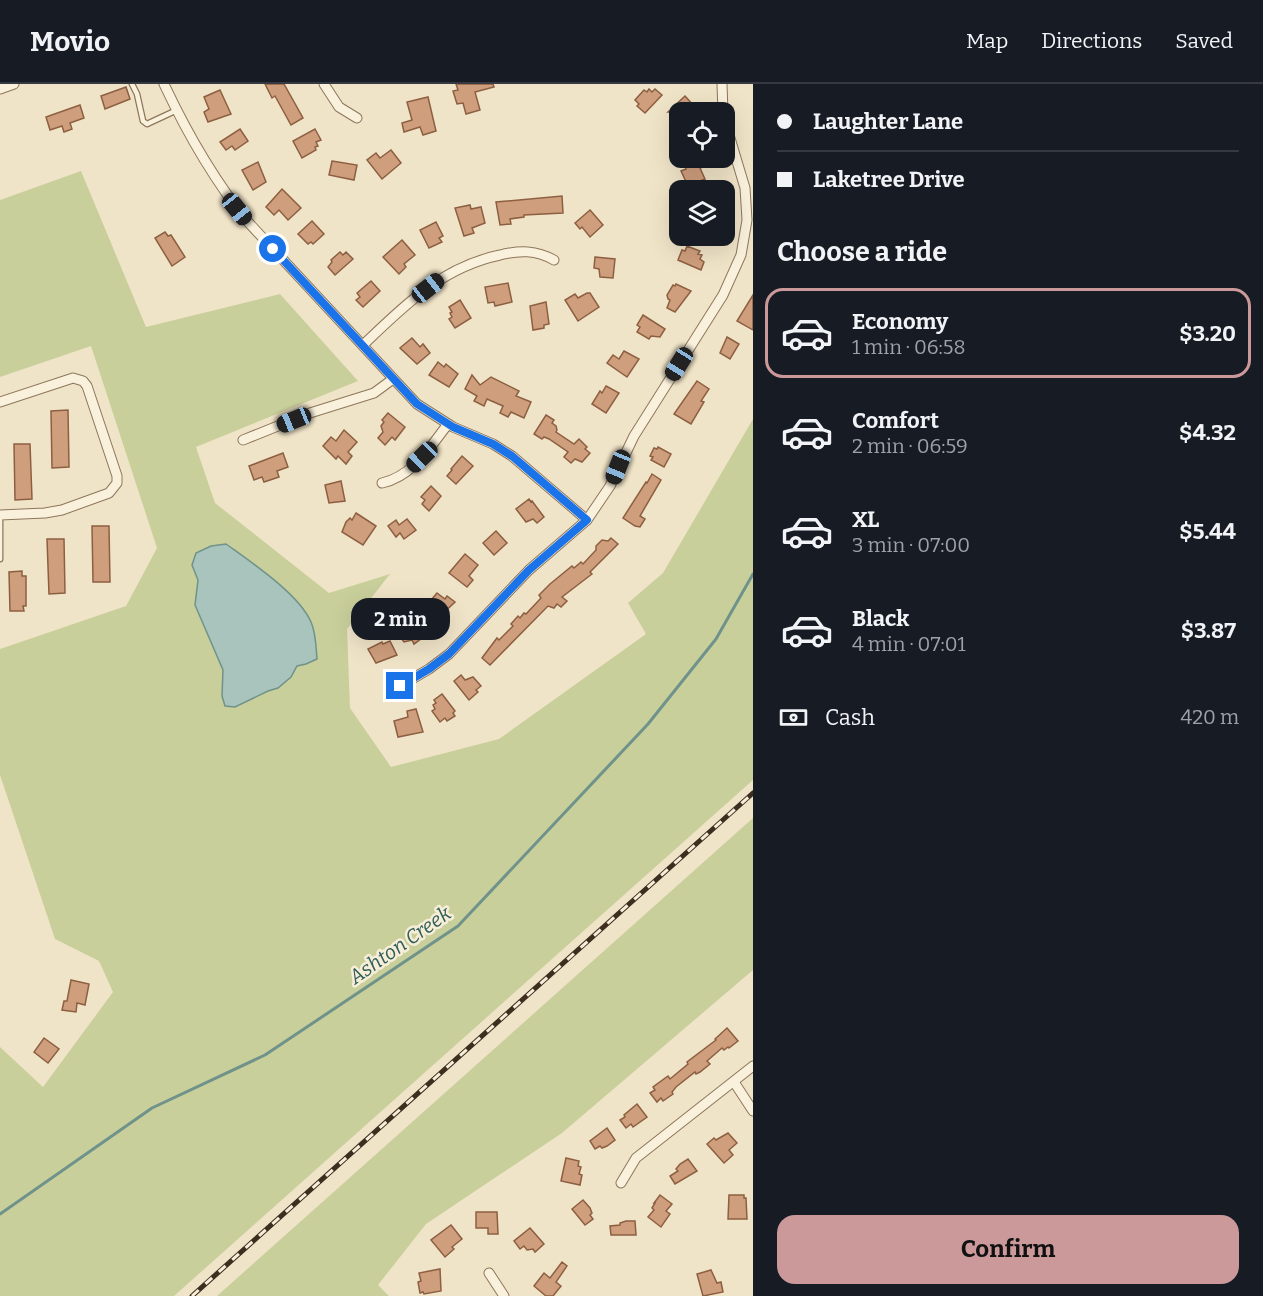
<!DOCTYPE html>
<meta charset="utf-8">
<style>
body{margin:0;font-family:Bitter,serif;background:#20242c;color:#f1f3f6;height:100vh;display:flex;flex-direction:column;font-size:22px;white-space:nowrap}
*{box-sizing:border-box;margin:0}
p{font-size:20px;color:#9ea1a6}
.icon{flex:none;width:33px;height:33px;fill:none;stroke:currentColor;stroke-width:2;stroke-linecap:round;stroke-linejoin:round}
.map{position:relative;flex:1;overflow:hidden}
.panel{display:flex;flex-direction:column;background:#171b24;width:510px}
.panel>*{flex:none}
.hud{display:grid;align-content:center;height:132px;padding:0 24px;background:#171b24}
.controls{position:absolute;left:669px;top:18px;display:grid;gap:12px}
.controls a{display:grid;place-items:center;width:66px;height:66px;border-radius:12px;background:#171b24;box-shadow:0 6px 24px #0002;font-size:30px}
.end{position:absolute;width:27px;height:27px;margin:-14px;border:8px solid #1a73e8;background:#fff;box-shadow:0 0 0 3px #fff}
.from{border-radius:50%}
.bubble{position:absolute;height:42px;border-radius:18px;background:#171b24;box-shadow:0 6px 24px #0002;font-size:20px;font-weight:700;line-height:42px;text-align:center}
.car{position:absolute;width:18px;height:36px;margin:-18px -9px;border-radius:8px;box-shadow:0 0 4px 2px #0007;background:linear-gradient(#222 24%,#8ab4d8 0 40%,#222 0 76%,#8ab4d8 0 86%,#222 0)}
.hud b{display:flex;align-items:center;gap:21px;height:57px;font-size:22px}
.hud b+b{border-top:2px solid #363941}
.hud i{width:15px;height:15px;background:#f1f3f6}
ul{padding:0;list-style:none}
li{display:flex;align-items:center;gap:18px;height:90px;margin:0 12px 9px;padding:0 12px;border:3px solid transparent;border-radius:18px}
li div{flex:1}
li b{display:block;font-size:22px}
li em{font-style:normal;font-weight:700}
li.on{border-color:#cc999b}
li>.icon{width:54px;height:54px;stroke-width:1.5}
h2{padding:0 24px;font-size:27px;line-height:72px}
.pay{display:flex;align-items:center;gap:15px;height:66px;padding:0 24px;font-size:22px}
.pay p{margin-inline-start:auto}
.primary-button{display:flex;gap:12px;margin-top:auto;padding:12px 24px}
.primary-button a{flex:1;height:69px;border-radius:18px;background:#cc999b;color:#111;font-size:24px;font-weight:700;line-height:69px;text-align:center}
header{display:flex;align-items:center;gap:36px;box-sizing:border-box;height:84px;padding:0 30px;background:#171b24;border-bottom:2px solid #363941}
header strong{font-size:28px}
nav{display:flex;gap:33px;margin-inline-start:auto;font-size:21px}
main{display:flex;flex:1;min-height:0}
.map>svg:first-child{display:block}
.green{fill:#c9cf9b}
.water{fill:#a9c4bc;stroke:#6f938a;stroke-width:1.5}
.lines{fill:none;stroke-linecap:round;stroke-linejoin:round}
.stream{stroke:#6f938a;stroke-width:3}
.building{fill:#cf9f7d;stroke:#8d5f41;stroke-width:1.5}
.service-casing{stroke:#8d765c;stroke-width:7}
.minor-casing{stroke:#8d765c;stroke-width:11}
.service{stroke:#faf1dc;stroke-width:4.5}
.minor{stroke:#faf1dc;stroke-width:9}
.rail-casing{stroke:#3d2e20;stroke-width:5}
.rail{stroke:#f7eed8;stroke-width:3;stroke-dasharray:9;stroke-linecap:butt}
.route{stroke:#1a73e8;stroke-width:8}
.labels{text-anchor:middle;stroke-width:5;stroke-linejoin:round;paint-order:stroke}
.water-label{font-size:20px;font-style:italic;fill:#2f5d5a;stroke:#f7eed8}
</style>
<header>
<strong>Movio</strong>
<nav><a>Map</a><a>Directions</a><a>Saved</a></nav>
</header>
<main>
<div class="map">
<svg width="753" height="1212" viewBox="0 0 753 1212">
<rect width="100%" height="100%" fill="#f0e4c8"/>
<g class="green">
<path d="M81 87 146 243 280 210 358 297 196 363 215 419 329 509 390 490 347 545 350 624 391 683 499 655 646 550 628 519 663 489 753 335V696L174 1212H0V963L43 1003 113 908 99 877 55 855 0 691V565L126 522 157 464 91 262 0 293V116Z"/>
<path d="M753 734V886L562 1049 426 1140 378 1201 389 1212H217Z"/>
</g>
<path class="water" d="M226 460C251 478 299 510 311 538 316 549 316 563 317 575L306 580 297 582 291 593 278 604 268 607 235 623 225 622 222 612 223 586 195 521 198 496 192 481 196 469 211 462Z"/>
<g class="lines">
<path class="stream" d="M0 1130 152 1024 265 971 458 842 648 640 716 555 753 490"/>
</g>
<g class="building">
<path d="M265 0H284L303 34 291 41 275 12 272 14Z"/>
<path d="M456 0H493L494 3 475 8 480 26 466 30 463 19 457 20 453 7 458 6Z"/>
<path d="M126 3 130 15 105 25 101 12Z"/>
<path d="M649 5 652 8 655 5 662 11 645 29 637 22 639 20 635 16 644 6 647 8Z"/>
<path d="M220 6 231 30 208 38 204 28 209 25 204 13Z"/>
<path d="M685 12 693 21 685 28H668Z"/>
<path d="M428 13 436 47 423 51 420 43 404 48 402 39 412 36 407 18Z"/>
<path d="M80 21 84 34 70 39 72 45 64 48 62 42 50 46 46 33Z"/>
<path d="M240 45 248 57 235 66 232 62 226 66 220 58Z"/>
<path d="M315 45 321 56 316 58 318 62 315 63 316 66 302 74 293 57Z"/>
<path d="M391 66 401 79 382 95 367 76 376 69 380 74Z"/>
<path d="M692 74H699L703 83 700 84 705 95 688 102 681 87 686 85 683 77Z"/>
<path d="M332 77 357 81 354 96 329 91Z"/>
<path d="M258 78 266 98 253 106 242 86Z"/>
<path d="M282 105 301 124 288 136 279 126 274 131 266 123Z"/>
<path d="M562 112 563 129 524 131V133L510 135 511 140 500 141 496 118Z"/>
<path d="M470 121 471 125 481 123 485 139 472 144 474 149 464 152 455 124Z"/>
<path d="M590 126 603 141 590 153 582 143 580 145 575 139Z"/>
<path d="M312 137 324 150 313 160 311 158 308 160 298 150Z"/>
<path d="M436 138 443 152 439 154 442 158 429 164 420 146Z"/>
<path d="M165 148 168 152 171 151 185 173 172 182 155 154Z"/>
<path d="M402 156 415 171 404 180 406 183 399 190 383 173Z"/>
<path d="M687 162 700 167 698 170 702 171 700 175 704 178 701 186 678 176 682 166 685 167Z"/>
<path d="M340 168 343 171 346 168 353 175 335 191 328 183 332 178 331 176Z"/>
<path d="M595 173 615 175 613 194 600 193 599 185 594 184Z"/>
<path d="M371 197 380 207 363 223 356 216 360 213 357 209Z"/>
<path d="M508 199 512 218 495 222 494 218 488 219 485 203Z"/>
<path d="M676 200 691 207 675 228 667 224 670 216 668 215 667 211 673 201 675 202Z"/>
<path d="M587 209H590L599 223 578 237 565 216 575 210 578 214Z"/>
<path d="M753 211V246L737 237Z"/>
<path d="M460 216 471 234 455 244 449 235 452 233 450 229 452 228 449 223Z"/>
<path d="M546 218 549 240 544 241V244L533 246 530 222Z"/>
<path d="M643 231 665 245 660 253 651 252 649 255 637 248 640 243 637 241Z"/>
<path d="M727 253 739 260 730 275 720 269Z"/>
<path d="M412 254 420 263 423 260 430 269 417 280 400 264Z"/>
<path d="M624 267 639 275 627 293 607 279 613 271 619 275Z"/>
<path d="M438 278 444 283 446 280 458 290 449 303 429 291Z"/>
<path d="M472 291 480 301 491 293 519 307 516 312 531 318 524 334 511 328 508 333 500 329 503 322 487 315 484 322 474 317 477 312 465 305Z"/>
<path d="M697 297 709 305 701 317 704 318 691 340 674 330Z"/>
<path d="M606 302 619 309 606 329 592 320 600 307 602 309Z"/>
<path d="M68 326 69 383 52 384 51 327Z"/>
<path d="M388 329 405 343 395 356 392 353 385 361 378 354 383 348 381 342 384 338 382 336Z"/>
<path d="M546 331 554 336 552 339 556 342 557 346 556 348 574 360 579 355 587 363 585 365 590 369 582 378 575 375 571 379 564 373 568 368 549 355 544 353 542 355 534 350Z"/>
<path d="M344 346 357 358 348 368 352 372 346 380 338 372 336 375 323 362 331 353 336 357Z"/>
<path d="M14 360H30L32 415 15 416Z"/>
<path d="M658 363 671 370 664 383 651 376 653 373 650 372 654 364 657 365Z"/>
<path d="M283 369 288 383 277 387 279 393 264 398 262 393 254 396 249 382Z"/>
<path d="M462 372 473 382 456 400 447 392 452 386 451 385Z"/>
<path d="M652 390 661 396 640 432 645 435 640 443 635 442 623 434 646 398 647 399Z"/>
<path d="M341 397 345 417 329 419 325 401Z"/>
<path d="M431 402 441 412 429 427 422 420 425 416 421 413Z"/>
<path d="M529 415 531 418 532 417 544 433 537 439 533 435 526 438 516 425Z"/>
<path d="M356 429 376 442 363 461 342 448 346 438 350 434 352 436Z"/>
<path d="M407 435 416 446 404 455 400 449 396 453 388 442 396 436 399 441Z"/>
<path d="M92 442H109L110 498H93Z"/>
<path d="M496 447 507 459 494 471 483 459Z"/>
<path d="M611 454 618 460 590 488 592 490 562 513 567 517 561 523 557 520 554 524 548 522 490 581 482 574 497 554 499 556 513 542 511 540 518 532 520 534 524 529 526 530 541 514 539 511 550 500 572 482 574 484 581 478 583 480 596 466V462L602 456 608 457Z"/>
<path d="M47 455H64L65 509 49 510Z"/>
<path d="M465 470 478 481 469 492 473 496 467 503 449 489Z"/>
<path d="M22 487V492H26V522H23L24 527H10L9 488Z"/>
<path d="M437 509 445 515 447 512 455 518 439 533 426 522Z"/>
<path d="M407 534 422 554 414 560 412 556 404 558 397 549 401 546 398 541Z"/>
<path d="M390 557 397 571 376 579 368 565 382 558 383 560Z"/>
<path d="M461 591 465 596 473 593 481 602 476 606 478 608 469 616 454 597Z"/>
<path d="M442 610 455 627 453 629 455 632 447 637 445 634 440 638 432 627 435 625 433 621 436 619 434 616Z"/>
<path d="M416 625 423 648 398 653 394 637 408 633 407 627Z"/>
<path d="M71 896 89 900 85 921 77 919 76 928 62 926 64 917H67Z"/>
<path d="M727 944 738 957 729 964 728 963 724 966 722 964 707 977 710 980 700 988 696 990 695 988 676 1003 672 1008 673 1010 663 1017 661 1014 657 1018 650 1009 655 1006 653 1003 668 992 670 995 688 980 687 978 716 956 715 955Z"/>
<path d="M44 954 59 965 48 979 34 968Z"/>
<path d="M637 1020 647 1033 633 1043 631 1040 626 1044 620 1036 625 1033 624 1031Z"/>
<path d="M607 1044 615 1056 607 1062 602 1064 600 1062 595 1065 590 1057Z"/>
<path d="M728 1049 737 1059 729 1066 733 1071 724 1079 707 1060 714 1054 716 1056Z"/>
<path d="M566 1074 579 1077 578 1082 581 1083 579 1090 582 1091 580 1101 561 1097Z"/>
<path d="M688 1075 697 1087 675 1100 670 1092 678 1087 676 1085 680 1080Z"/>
<path d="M660 1111 672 1120 666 1127 670 1130 661 1143 648 1133 654 1126 652 1124 655 1119H654Z"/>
<path d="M729 1111H744V1114H746L747 1135H728Z"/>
<path d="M583 1116 590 1124 592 1129 590 1131 593 1135 585 1141 572 1125Z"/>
<path d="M476 1128H497L498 1150H488V1144H476Z"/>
<path d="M626 1137H635L636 1151H611L610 1142 620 1141V1139Z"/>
<path d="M451 1141 462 1155 452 1163 454 1165 445 1173 431 1156Z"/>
<path d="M530 1144 544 1160 535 1168 533 1165 527 1166 524 1162 520 1165 514 1157Z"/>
<path d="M562 1178 567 1182 556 1198 561 1202 553 1212H546L534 1202 544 1189 550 1194Z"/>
<path d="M440 1185 441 1207 424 1210 423 1208 420 1209 418 1198 421 1197 419 1189Z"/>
<path d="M711 1186 717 1199 721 1198 723 1208 703 1212 697 1190Z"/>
</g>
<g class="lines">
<g class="service-casing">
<g id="service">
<path d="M132 0 137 10 143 37 147 40 177 26"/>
<path d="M0 475V431"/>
</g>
</g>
<g class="minor-casing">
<g id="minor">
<path d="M164 0C187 49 213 95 248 138L417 320 453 343 493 360 512 372 587 436"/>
<path d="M324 0 339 23 357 34"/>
<path d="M722 0 723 28"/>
<path d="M0 5 14 0"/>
<path d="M363 261C405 221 442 183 500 171 520 166 536 166 554 176"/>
<path d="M0 318 73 294 83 297 87 302 117 392V399L109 409 62 426 45 429 0 431"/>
<path d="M243 356 310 329 374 309 393 295"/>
<path d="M382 399C413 392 430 363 448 340"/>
<path d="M400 602 429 585 449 570 529 486 587 436 610 402 634 352 723 211 741 171 747 136 745 104 724 34"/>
<path d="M734 998 753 1027"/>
<path d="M621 1099 636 1074 753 982"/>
<path d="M489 1189 504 1212"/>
</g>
</g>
<use href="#service" class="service"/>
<use href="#minor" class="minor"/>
<g class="rail-casing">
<path id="rail" d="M192 1212 753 709"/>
</g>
<use href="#rail" class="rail"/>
</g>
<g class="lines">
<path class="route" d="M273 165 417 320 453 343 493 360 512 372 587 436 529 486 449 570 429 585 400 602"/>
</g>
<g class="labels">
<g class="water-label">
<text transform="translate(400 861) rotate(-35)" y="7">Ashton Creek</text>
</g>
</g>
</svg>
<div class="controls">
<a><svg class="icon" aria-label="locate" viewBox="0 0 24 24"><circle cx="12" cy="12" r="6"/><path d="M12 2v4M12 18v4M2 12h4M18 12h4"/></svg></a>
<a><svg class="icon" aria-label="layers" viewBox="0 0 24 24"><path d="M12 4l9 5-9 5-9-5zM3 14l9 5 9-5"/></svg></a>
</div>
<i class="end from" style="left:273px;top:165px"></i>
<i class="end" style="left:400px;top:602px"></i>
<div class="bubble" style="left:351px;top:514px;width:99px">2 min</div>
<i class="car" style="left:237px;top:125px;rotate:141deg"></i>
<i class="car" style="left:428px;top:204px;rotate:52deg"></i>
<i class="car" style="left:679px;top:280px;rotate:212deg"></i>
<i class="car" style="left:294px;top:336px;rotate:248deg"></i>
<i class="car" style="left:422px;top:373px;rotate:226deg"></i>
<i class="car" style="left:618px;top:383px;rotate:202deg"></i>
</div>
<section class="panel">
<div class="hud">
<b><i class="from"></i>Laughter Lane</b>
<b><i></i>Laketree Drive</b>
</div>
<h2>Choose a ride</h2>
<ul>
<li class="on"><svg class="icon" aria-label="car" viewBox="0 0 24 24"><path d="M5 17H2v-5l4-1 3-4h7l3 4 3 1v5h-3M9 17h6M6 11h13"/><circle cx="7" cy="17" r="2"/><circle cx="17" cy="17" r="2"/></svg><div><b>Economy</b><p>1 min · 06:58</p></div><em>$3.20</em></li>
<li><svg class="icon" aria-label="car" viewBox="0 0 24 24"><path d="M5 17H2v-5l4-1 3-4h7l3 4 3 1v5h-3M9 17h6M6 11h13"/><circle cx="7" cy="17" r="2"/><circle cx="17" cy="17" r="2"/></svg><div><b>Comfort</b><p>2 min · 06:59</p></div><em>$4.32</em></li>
<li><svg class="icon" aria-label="car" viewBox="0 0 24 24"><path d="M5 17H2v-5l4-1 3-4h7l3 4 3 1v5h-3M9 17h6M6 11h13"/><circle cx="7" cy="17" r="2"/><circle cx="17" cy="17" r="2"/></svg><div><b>XL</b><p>3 min · 07:00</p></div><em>$5.44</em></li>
<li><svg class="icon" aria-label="car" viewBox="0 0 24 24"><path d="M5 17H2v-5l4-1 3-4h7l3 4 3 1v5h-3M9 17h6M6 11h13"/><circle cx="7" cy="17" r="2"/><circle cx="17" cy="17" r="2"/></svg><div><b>Black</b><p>4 min · 07:01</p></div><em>$3.87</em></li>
</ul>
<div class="pay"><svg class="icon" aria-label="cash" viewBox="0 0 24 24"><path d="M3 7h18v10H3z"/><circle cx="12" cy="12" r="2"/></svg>Cash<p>420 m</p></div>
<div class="primary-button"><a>Confirm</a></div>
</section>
</main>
